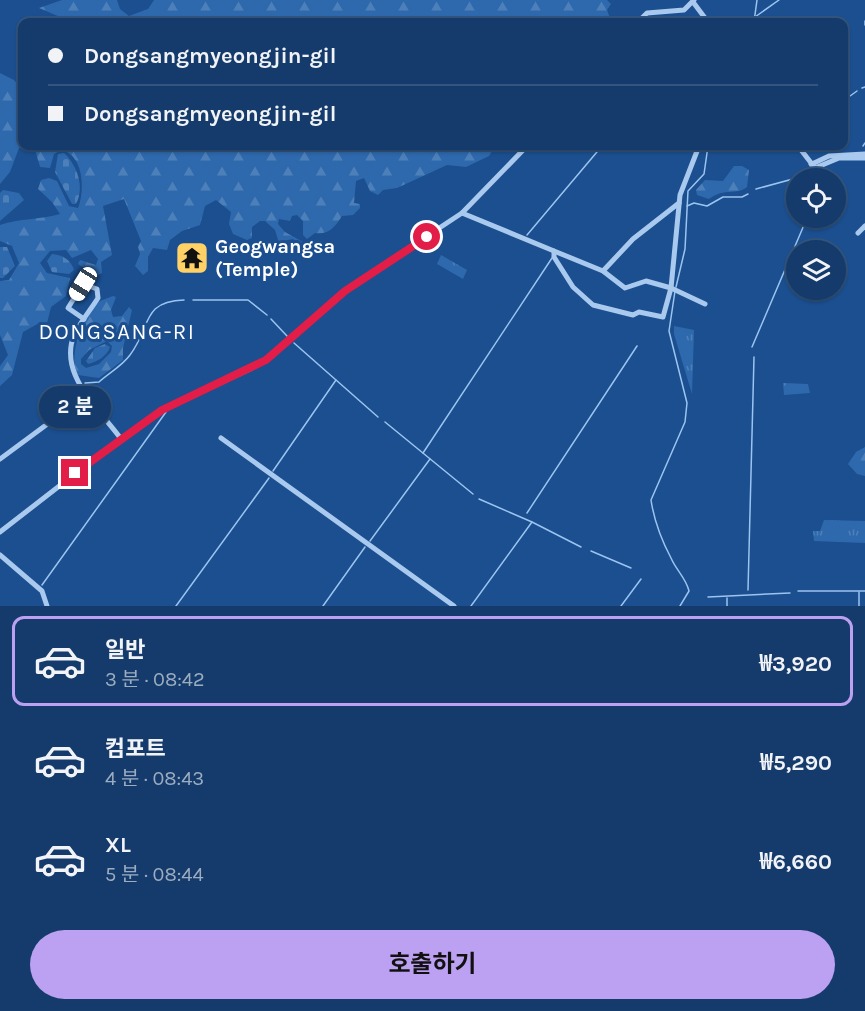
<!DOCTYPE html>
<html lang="ko">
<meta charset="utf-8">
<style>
body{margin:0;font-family:Karla,"Noto Sans KR",sans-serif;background:#1d4271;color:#f1f3f6;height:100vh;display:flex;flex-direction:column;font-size:22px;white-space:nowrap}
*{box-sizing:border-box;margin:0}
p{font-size:20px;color:#9dadc1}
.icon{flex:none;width:33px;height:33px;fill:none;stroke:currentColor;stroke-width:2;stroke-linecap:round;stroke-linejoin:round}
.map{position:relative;height:606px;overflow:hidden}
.drawer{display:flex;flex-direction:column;background:#143b6b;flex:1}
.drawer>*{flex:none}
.hud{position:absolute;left:18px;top:18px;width:830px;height:132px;border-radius:12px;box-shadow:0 2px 4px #0004,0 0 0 2px #33557e;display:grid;align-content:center;height:132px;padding:0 30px;background:#143b6b}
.buttons{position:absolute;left:786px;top:168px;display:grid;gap:12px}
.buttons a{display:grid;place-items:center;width:60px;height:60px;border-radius:50%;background:#143b6b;box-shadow:0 2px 4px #0004,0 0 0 2px #33557e;font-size:30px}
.end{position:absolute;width:27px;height:27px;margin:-14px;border:8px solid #e11d48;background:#fff;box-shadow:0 0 0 3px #fff}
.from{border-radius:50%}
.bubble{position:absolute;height:42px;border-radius:21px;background:#143b6b;box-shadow:0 2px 4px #0004,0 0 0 2px #33557e;font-size:20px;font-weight:700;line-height:42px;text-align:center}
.car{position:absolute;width:18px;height:36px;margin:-18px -9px;border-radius:8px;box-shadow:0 0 4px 2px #0007;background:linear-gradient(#fff 24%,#345 0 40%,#fff 0 76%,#345 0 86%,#fff 0)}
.hud b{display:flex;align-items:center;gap:21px;height:57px;font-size:22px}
.hud b+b{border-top:2px solid #33557e}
.hud i{width:15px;height:15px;background:#f1f3f6}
ul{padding:10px 0 0;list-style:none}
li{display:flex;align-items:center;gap:18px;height:90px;margin:0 12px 9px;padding:0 18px;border:3px solid transparent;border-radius:12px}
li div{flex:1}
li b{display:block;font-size:22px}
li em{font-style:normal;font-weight:700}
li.selected{border-color:#bca0f2}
li>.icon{width:54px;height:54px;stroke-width:1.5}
.action{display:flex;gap:12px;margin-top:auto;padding:12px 30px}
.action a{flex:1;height:69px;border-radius:36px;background:#bca0f2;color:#111;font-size:24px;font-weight:700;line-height:69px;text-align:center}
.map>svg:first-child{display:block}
.grass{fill:url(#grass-tufts)}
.forest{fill:url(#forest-firs);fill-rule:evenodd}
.cemetery{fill:url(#cemetery-stones)}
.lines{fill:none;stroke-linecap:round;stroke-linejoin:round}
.stream{stroke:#9cc4f0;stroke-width:1.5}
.minor{stroke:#a9c9ee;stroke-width:5}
.route{stroke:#e11d48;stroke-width:8}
.labels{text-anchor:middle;stroke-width:6;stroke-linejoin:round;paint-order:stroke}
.poi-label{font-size:20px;font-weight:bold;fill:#fff;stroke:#1b4f8f;text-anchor:start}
.quarter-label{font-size:22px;letter-spacing:1.5px;fill:#fff;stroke:#1b4f8f}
</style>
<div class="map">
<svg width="865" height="606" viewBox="0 0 865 606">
<defs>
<pattern id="grass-tufts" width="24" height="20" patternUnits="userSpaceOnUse" patternTransform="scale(1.5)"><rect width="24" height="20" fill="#2e69ad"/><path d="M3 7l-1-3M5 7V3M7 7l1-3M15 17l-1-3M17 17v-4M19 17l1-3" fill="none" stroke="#4d80b9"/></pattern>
<pattern id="forest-firs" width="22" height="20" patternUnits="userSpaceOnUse" patternTransform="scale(1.5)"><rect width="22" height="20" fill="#2e69ad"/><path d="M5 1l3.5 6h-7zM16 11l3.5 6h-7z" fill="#4d80b9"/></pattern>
<pattern id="cemetery-stones" width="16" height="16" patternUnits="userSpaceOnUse" patternTransform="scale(1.5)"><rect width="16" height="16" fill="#2e69ad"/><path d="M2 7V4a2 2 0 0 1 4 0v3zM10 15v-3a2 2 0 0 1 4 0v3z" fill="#4d80b9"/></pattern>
</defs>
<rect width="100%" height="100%" fill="#1b4f8f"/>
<g class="grass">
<path d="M441 255 467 270 463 279 437 264Z"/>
<path d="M674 326 694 330 692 394 674 334Z"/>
<path d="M783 383 808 384 810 393 784 395Z"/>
<path d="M824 520 865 521V543L814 541 813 531H820Z"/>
</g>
<g class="forest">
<path d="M62 0H117L120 9 129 16 148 9 154 0H607L611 4 607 10 610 18 608 22H72L39 8Z"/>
<path d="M0 73 14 80 22 89V146H495L489 156 466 167 447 165 397 188 383 190 378 195 370 191 364 178 356 181 354 203 360 204V208L353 215 342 216C335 227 329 235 315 233L307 239 303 235V221L297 215 292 216 290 221 279 219 278 224 285 232 303 242 305 249 293 239 283 241 269 251 268 248 278 240 275 230 265 221H260L252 227V238L247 240 233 234 229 224 231 212 216 200 205 206 200 225 182 231 170 240 167 250 153 248 148 257V271L143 275 135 266 140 254 138 247 141 241 124 199 103 206 112 255 101 262 102 273 96 276 78 264 80 260 96 265 98 259 91 250 72 258 66 250 50 251 40 263 47 273 70 278 66 296 51 307 47 323 41 322 23 332 12 375 0 386V366L8 355 0 335V281L9 280 19 263 12 246 0 241V225C20 218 39 220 60 214L52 202 38 189 41 180 49 178 57 181 69 206 78 208C85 190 84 156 62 150L54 154 50 168 40 167 34 146 19 148 10 172 0 184Z"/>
<path d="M734 166H742L749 170 747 187C736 196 725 187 709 199L697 195 696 190 705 180 723 181Z"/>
<path d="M113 296 116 297 111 310 113 317 122 316 129 307 132 310 123 348V360L99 378 78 375C67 357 83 314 100 301 104 299 109 298 113 296ZM107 341 112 346 111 352 99 364 86 368 81 364V359L89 350Z"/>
<path d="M865 447V476L857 474 848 464 856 452Z"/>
</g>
<g class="cemetery">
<path d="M64 153C77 165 85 187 76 204H72L55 172 58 154Z"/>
<path d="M3 190 19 193 24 200 0 221V193Z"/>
<path d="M0 247H7L15 266 3 278H0Z"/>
<path d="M52 254C63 255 71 260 74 270L69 274 52 272 47 261Z"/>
<path d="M105 344 110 347C107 356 97 362 88 364L86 361 95 348Z"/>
</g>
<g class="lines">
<g class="stream">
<path d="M755 17 779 0"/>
<path d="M865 21V25"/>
<path d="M754 22 757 0"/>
<path d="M862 88 865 87"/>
<path d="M843 101 857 91"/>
<path d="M863 146 865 143"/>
<path d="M756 189 815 173 809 164"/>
<path d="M687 206 694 203 707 206 723 197H742L748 194"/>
<path d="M527 235 602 146"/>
<path d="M676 287 685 249 688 191 704 174 708 146"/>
<path d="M675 291 669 331 687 403 685 422 651 500C654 520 662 541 671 558 676 570 686 578 689 591L680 606"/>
<path d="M193 300H248L267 315"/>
<path d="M271 319 287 336"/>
<path d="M294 343 378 417"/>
<path d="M752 347 807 218"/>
<path d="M85 383 99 382C109 373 122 366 130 355 151 328 141 301 184 300"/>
<path d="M385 422 473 494"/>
<path d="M423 453 552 258"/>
<path d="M273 471 336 380"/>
<path d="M479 499 532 522 581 547"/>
<path d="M527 513 637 346"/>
<path d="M370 541 430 459"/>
<path d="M591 551 631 568"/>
<path d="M42 585 166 412"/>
<path d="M748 590 754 357"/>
<path d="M798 591H865"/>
<path d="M708 597 790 593"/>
<path d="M176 606 269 478"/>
<path d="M323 606 365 547"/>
<path d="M471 606 532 522"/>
<path d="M621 606 641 579"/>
<path d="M727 606V598"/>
<path d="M859 606V592"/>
</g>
<g class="minor">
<path d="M693 2 708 22"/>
<path d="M638 22 647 13 684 10 694 0"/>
<path d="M798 146 815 168 839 158H865"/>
<path d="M812 164 829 156 865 154"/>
<path d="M462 213 554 251V257L573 287 593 305 633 315 639 312 663 317 671 288 680 195 699 146"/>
<path d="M858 233 865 226"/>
<path d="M554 251 603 271 625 288 646 281 671 288 705 304"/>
<path d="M603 271 633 239 679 203"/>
<path d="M84 319 68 308 83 284 97 289 98 298C90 311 78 324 73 338 60 376 100 410 121 439"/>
<path d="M221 438 454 606"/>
<path d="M0 459 88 394"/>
<path d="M0 532 107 449 162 410 250 369 273 355 344 291 462 213 527 146"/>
<path d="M0 555 42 591 47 606"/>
</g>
</g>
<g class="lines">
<path class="route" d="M75 473 162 410 266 360 345 291 427 237"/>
</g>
<defs>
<g id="temple-square" transform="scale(1.725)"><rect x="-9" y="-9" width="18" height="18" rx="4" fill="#ffd166" stroke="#1b4f8f"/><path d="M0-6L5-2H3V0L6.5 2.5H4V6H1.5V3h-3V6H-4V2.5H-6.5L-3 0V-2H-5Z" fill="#111"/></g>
</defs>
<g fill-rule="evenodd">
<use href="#temple-square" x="192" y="258"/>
</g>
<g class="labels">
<g class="poi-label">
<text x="215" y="253">Geogwangsa<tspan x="215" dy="23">(Temple)</tspan></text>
</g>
<g class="quarter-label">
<text x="117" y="339">DONGSANG-RI</text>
</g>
</g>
</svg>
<div class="buttons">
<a><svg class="icon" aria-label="locate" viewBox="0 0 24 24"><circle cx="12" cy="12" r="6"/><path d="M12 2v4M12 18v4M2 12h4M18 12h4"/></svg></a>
<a><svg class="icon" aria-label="layers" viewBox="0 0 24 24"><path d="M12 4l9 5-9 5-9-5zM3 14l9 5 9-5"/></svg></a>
</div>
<i class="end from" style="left:427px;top:237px"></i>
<i class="end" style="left:75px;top:473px"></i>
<div class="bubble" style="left:39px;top:386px;width:72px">2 분</div>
<i class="car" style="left:83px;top:284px;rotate:212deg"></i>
<div class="hud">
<b><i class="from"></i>Dongsangmyeongjin-gil</b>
<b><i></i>Dongsangmyeongjin-gil</b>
</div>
</div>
<section class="drawer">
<ul>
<li class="selected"><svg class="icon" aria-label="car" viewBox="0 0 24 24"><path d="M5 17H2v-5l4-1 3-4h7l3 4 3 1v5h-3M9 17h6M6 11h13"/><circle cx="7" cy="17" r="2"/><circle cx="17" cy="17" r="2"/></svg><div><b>일반</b><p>3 분 · 08:42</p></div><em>₩3,920</em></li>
<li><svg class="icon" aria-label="car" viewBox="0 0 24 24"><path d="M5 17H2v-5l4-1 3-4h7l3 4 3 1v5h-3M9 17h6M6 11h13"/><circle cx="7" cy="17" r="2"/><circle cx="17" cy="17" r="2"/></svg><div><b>컴포트</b><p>4 분 · 08:43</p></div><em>₩5,290</em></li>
<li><svg class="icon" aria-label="car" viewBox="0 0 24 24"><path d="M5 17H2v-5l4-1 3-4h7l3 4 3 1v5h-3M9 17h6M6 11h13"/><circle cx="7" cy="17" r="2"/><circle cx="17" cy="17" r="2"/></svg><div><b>XL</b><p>5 분 · 08:44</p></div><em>₩6,660</em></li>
</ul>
<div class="action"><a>호출하기</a></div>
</section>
